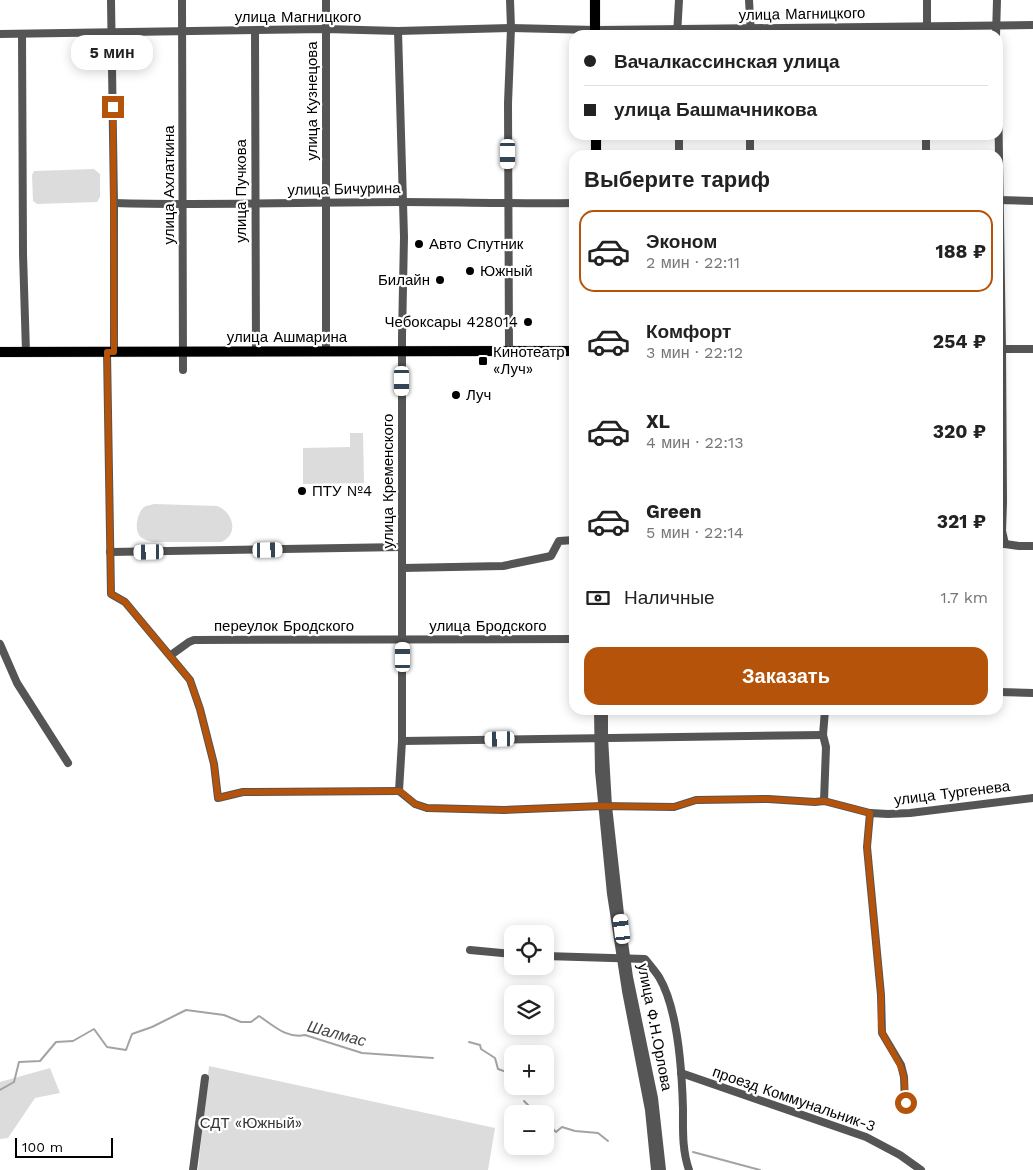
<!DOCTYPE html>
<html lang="ru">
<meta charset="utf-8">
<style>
body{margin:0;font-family:"Work Sans",sans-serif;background:#f6f6f6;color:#222;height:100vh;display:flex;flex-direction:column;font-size:19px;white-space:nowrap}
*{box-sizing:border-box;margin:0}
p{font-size:16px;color:#767676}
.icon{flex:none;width:28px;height:28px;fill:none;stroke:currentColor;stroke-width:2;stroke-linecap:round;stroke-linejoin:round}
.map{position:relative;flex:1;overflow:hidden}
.drawer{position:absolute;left:569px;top:150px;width:434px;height:565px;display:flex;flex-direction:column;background:#fff;border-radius:15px;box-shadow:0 2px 12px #0003}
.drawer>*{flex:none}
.hud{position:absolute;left:569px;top:30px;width:434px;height:110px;border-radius:15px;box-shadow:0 2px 12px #0003;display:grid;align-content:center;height:110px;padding:0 15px;background:#fff}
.tools{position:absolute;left:504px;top:925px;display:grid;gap:10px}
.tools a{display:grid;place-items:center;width:50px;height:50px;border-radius:10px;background:#fff;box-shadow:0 2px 12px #0003;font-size:25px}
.scale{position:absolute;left:15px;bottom:12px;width:98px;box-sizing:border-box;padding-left:5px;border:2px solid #000;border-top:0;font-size:14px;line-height:18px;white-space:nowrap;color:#000;-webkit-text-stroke:4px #fff;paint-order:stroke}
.end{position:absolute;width:22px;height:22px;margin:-11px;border:6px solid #b45309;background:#fff;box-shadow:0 0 0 2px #fff}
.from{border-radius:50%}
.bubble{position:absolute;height:35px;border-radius:15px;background:#fff;box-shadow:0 2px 12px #0003;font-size:16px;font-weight:700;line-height:35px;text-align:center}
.car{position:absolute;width:15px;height:30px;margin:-15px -8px;border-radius:6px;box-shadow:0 0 4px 1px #0007;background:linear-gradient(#fff 24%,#345 0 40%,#fff 0 76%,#345 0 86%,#fff 0)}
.hud b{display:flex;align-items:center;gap:18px;height:48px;font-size:19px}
.hud b+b{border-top:1px solid #e0e0e0}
.hud i{width:12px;height:12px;background:#222}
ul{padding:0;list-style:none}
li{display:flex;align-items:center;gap:15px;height:82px;margin:0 10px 8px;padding:0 5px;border:2px solid transparent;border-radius:15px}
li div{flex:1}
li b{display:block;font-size:19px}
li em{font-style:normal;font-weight:700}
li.selected{border-color:#b45309}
li>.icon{width:45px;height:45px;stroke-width:1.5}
h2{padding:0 15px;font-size:22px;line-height:60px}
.pay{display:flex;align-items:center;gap:12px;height:55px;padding:0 15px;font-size:19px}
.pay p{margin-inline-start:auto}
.cta{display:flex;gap:10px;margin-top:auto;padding:10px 15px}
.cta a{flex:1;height:58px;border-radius:15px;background:#b45309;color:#fff;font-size:20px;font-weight:700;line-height:58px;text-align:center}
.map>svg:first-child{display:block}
.green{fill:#dcdcdc}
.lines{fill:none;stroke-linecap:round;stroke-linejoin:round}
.stream{stroke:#a3a3a3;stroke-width:2}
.major-casing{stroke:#dbdbdb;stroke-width:11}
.minor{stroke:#555;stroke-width:8}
.major{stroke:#000;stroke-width:10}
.route{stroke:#b45309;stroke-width:6}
.poi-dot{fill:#000;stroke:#fff;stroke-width:2}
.labels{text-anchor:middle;stroke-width:4.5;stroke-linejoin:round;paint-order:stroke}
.street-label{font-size:15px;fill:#000;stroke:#fff}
.poi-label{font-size:15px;fill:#000;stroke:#fff;text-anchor:start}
.park-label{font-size:15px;fill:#333;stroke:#fff}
.water-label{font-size:16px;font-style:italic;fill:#444;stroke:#fff}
</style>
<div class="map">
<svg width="1033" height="1170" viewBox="0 0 1033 1170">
<rect width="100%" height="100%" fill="#fff"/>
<g class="green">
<path d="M94 169 100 174V197L97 202 37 204 33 201 32 175 34 171Z"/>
<path d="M350 433H363L364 483 303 484V448L350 447Z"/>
<path d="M154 504 217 506C234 512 239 535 221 542H153C148 541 142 539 139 535 134 528 138 509 146 506 149 505 152 505 154 504Z"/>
<path d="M209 1066 495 1128 488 1170H198Z"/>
<path d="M50 1068 60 1093 35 1098 8 1138 0 1139V1082Z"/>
</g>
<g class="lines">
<g class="stream">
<path d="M469 1042 480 1045 481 1049 495 1058 498 1069 512 1074"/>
<path d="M0 1090 14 1082 19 1062 40 1061 56 1042 73 1041 94 1029 107 1047 126 1050 132 1034 152 1027 186 1010 224 1015 241 1022H251L259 1016C274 1026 287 1039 305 1035L362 1053 433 1058"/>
<path d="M524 1101 537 1114"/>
<path d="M545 1121 556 1132 562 1127 575 1131 598 1133 608 1141"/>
<path d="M693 1152 760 1170"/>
</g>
<g class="major-casing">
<g id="major">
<path d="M595 0V35"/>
<path d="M596 135V155"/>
<path d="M0 352 574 351"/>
</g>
</g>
<g class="minor">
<path d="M111 0 114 203V352"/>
<path d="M182 0 183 370"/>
<path d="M749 0 751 35"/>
<path d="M927 0V35"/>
<path d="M601 30 1033 25"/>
<path d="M255 31 256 352"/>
<path d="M398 31 404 237 402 337V741L399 791"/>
<path d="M0 34 326 29 398 31 511 28 595 30"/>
<path d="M22 34 23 254 26 352"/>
<path d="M677 35 679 0"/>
<path d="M996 35 997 0"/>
<path d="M998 93 1002 349 1003 502 1002 531 1005 544"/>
<path d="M679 135V155"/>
<path d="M750 155V135"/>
<path d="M926 155V135"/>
<path d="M998 200 1033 201"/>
<path d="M114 203C210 206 306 202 403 202 460 202 517 204 574 203"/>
<path d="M999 349H1033"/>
<path d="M509 351 508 103 511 28 510 0"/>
<path d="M107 352 111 594 125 602 190 680 200 709 214 764 218 798 243 792 399 791"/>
<path d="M326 352V0"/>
<path d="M998 543 1019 546H1033"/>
<path d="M110 552 402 547"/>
<path d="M402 568 503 566 551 556 559 541 574 540"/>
<path d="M0 644 17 683 68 763"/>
<path d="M171 655 189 642 194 640 574 639"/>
<path d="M998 692 1033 693"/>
<path d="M598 710 599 771 611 894 626 991 649 1110 655 1170"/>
<path d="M604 710V737L608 806 620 914 629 977 654 1098 662 1170"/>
<path d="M402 741 823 735"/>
<path d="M399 791 415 804 427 808 504 810 602 806 674 807 696 800 768 799 815 802 824 801 870 813 888 814 910 813 1033 798"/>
<path d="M824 801 826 747 823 735 825 710"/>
<path d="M870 813 867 847 881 995 882 1033 901 1065 904 1077 905 1103"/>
<path d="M470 950 512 954"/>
<path d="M545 956 645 959C650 965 655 971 659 977 678 1009 682 1073 683 1109 683 1130 682 1150 689 1170"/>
<path d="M681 1073 866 1137 900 1155 921 1170"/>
<path d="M193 1170 205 1078"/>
</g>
<use href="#major" class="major"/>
</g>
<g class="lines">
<path class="route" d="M113 107 114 352H107L111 594 125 602 190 680 200 709 214 764 218 798 243 792 400 791 415 804 427 808 504 810 602 806 674 807 696 800 768 799 815 802 824 801 870 813 867 847 881 995V1023L882 1033 900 1065 904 1077 906 1103"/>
</g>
<g class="poi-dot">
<circle cx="419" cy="244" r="5"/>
<circle cx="470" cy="271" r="5"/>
<circle cx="440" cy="280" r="5"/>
<circle cx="528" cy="322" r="5"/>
<rect x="478" y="356" width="10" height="10" rx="2.5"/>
<circle cx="456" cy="395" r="5"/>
<circle cx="302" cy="491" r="5"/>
</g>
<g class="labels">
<g class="street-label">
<text transform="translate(802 14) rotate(-1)" y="5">улица Магницкого</text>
<text x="298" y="22">улица Магницкого</text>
<text transform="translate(312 101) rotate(-90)" y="5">улица Кузнецова</text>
<text transform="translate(169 185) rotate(-90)" y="5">улица Ахлаткина</text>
<text transform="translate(344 189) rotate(-1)" y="5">улица Бичурина</text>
<text transform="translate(241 191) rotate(-90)" y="5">улица Пучкова</text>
<text x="287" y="342">улица Ашмарина</text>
<text transform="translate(388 481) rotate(-90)" y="5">улица Кременского</text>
<text x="284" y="631">переулок Бродского</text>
<text x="488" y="631">улица Бродского</text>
<text transform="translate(952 793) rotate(-7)" y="5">улица Тургенева</text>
<text transform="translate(655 1027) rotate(79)" y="5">улица Ф.Н.Орлова</text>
<text transform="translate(794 1099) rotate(19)" y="5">проезд Коммунальник-3</text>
</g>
<g class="poi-label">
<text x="429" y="249">Авто Спутник</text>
<text x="480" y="276">Южный</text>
<text x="430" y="285" text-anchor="end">Билайн</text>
<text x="518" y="327" text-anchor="end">Чебоксары 428014</text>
<text x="493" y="357">Кинотеатр<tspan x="493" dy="17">«Луч»</tspan></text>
<text x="466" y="400">Луч</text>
<text x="312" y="496">ПТУ №4</text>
</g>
<g class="park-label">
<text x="251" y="1128">СДТ «Южный»</text>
</g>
<g class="water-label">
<text transform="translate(337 1033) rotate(15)" y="6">Шалмас</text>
</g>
</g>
</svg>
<div class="tools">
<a><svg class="icon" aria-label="locate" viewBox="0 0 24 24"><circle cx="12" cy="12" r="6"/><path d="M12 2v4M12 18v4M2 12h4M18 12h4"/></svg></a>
<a><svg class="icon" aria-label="layers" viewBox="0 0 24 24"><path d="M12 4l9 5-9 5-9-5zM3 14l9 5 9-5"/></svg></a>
<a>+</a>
<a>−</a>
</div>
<div class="scale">100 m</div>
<i class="end from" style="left:906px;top:1103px"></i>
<i class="end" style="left:113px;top:107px"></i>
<div class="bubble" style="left:71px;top:35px;width:82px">5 мин</div>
<i class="car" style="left:508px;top:154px;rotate:180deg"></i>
<i class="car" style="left:402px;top:381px;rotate:180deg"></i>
<i class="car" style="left:268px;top:550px;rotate:89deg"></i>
<i class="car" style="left:149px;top:552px;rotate:269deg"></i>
<i class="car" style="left:403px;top:657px;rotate:0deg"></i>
<i class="car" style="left:500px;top:739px;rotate:269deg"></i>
<i class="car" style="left:622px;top:929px;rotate:353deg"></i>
<div class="hud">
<b><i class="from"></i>Вачалкассинская улица</b>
<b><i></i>улица Башмачникова</b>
</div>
<section class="drawer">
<h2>Выберите тариф</h2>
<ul>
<li class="selected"><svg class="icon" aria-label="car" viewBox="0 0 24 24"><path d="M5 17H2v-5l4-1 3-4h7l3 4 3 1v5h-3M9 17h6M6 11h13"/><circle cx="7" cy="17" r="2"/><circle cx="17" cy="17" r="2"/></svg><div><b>Эконом</b><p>2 мин · 22:11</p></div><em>188 ₽</em></li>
<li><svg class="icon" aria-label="car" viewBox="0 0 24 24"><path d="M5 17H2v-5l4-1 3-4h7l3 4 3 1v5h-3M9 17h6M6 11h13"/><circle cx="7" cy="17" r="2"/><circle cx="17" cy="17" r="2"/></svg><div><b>Комфорт</b><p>3 мин · 22:12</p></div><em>254 ₽</em></li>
<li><svg class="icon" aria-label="car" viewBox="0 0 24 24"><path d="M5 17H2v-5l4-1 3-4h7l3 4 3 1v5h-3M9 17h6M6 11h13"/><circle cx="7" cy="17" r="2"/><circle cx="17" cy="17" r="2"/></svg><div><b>XL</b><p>4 мин · 22:13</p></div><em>320 ₽</em></li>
<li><svg class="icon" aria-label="car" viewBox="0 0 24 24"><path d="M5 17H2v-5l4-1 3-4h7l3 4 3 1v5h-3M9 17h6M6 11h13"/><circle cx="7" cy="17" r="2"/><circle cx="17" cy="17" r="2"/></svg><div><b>Green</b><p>5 мин · 22:14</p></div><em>321 ₽</em></li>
</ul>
<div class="pay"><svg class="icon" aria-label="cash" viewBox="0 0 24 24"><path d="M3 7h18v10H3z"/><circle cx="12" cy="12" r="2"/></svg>Наличные<p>1.7 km</p></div>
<div class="cta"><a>Заказать</a></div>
</section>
</div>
